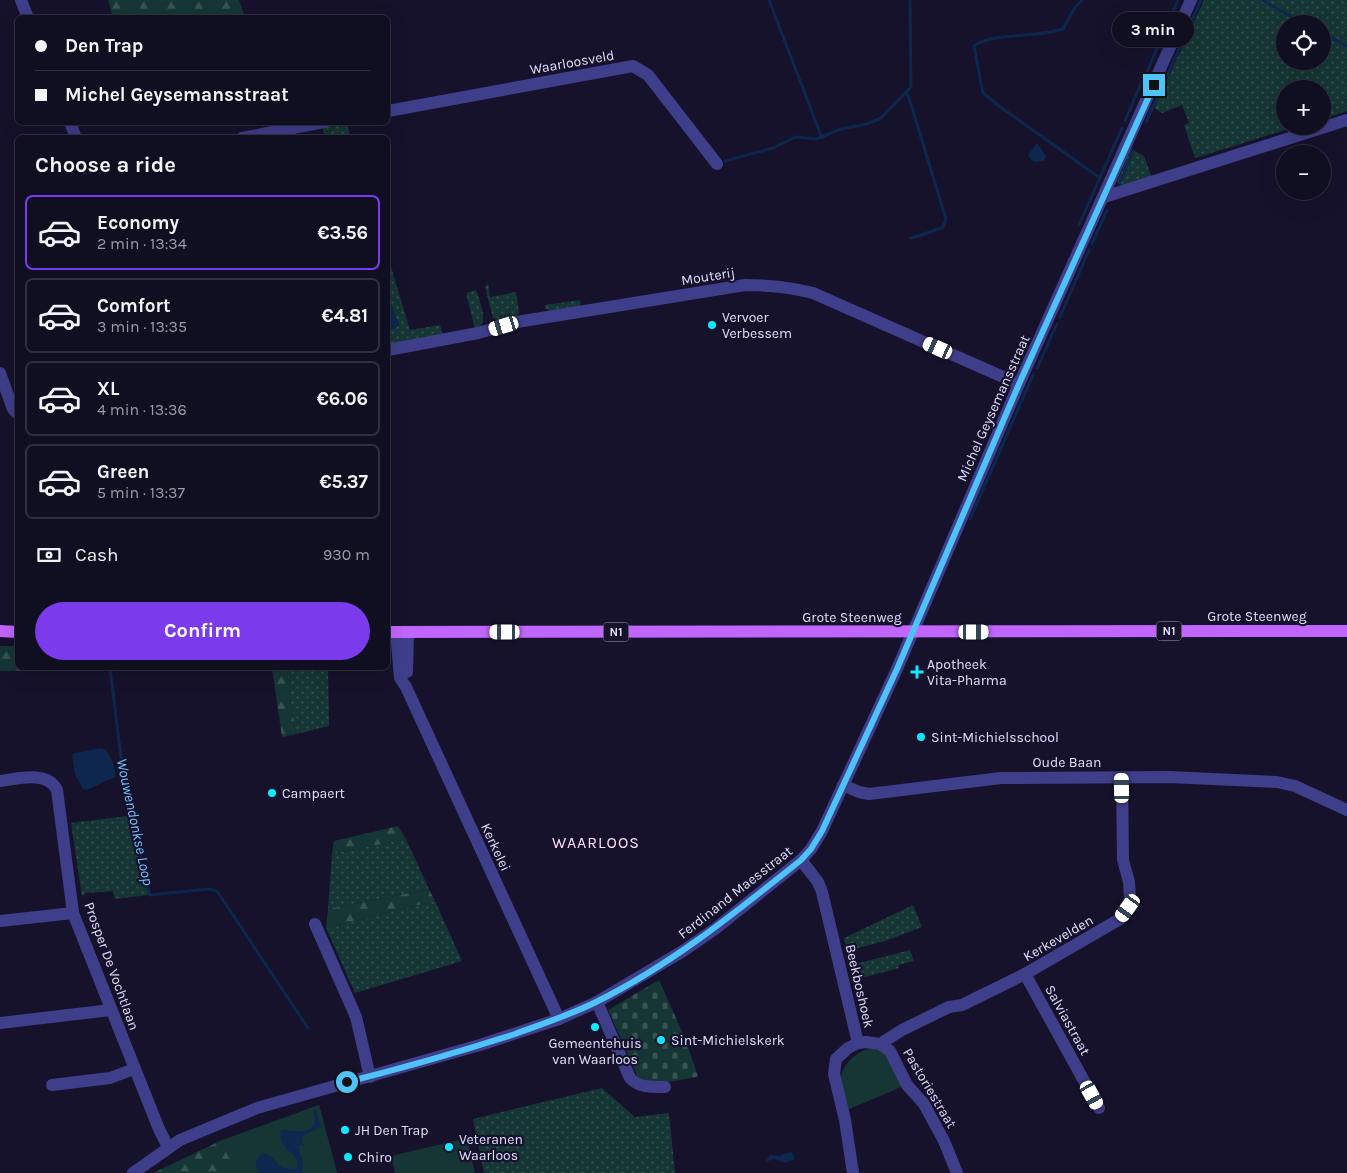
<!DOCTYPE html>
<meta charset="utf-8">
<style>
body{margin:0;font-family:Karla,sans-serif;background:#1e1c2e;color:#f1f3f6;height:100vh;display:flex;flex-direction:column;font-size:19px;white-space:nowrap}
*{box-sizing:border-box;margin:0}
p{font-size:16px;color:#9c9ca5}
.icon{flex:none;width:28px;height:28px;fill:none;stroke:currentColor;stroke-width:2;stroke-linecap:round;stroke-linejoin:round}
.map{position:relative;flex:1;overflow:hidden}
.details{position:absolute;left:15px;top:135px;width:375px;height:535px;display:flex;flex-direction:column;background:#100e21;border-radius:8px;box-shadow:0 5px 20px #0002,0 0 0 1px #302e3f}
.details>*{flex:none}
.hud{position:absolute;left:15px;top:15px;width:375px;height:110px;border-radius:8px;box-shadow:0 5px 20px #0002,0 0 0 1px #302e3f;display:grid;align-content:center;height:110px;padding:0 20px;background:#100e21}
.controls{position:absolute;left:1276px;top:15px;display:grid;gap:10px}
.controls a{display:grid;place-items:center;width:55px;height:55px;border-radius:50%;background:#100e21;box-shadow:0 5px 20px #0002,0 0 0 1px #302e3f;font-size:25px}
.end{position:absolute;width:22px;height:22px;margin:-11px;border:6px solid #4fc3f7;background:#111;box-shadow:0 0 0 2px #111}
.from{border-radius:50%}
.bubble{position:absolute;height:35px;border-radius:18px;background:#100e21;box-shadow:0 5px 20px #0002,0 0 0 1px #302e3f;font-size:16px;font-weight:700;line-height:35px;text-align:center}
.car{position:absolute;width:15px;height:30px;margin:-15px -8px;border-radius:6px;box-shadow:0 0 4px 1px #0007;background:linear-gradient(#fff 24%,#345 0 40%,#fff 0 76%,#345 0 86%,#fff 0)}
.hud b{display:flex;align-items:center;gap:18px;height:48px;font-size:19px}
.hud b+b{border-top:1px solid #302e3f}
.hud i{width:12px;height:12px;background:#f1f3f6}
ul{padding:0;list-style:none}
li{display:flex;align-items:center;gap:15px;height:75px;margin:0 10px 8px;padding:0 10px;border:2px solid #302e3f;border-radius:8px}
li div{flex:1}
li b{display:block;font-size:19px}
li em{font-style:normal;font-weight:700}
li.on{border-color:#7c3aed}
li>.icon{width:45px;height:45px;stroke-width:1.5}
h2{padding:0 20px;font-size:22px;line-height:60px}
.pay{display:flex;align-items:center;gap:12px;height:55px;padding:0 20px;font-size:19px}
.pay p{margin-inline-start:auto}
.cta{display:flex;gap:10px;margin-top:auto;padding:10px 20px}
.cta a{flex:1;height:58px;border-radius:30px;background:#7c3aed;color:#fff;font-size:20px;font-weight:700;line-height:58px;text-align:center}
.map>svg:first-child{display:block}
.grass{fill:url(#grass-dots);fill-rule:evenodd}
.forest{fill:url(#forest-firs)}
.cemetery{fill:url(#cemetery-stones)}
.green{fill:#153634}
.water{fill:#0e274f}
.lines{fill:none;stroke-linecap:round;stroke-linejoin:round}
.stream{stroke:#0e274f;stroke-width:3}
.minor{stroke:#3f3e8a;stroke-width:12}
.major{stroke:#c166fc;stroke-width:12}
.route{stroke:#4fc3f7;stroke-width:6}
.poi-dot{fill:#0de8fb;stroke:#16122c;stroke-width:2}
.labels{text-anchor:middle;stroke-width:4.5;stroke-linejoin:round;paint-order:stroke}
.shield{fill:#16122c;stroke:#a3a0bf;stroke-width:1}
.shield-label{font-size:12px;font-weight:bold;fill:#e0ddfe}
.street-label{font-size:14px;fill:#e0ddfe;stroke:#16122c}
.poi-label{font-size:14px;fill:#e0ddfe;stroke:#16122c;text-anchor:start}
.water-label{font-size:15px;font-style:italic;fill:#6dbdfd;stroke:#16122c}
.quarter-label{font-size:16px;letter-spacing:1px;fill:#fedff4;stroke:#16122c}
</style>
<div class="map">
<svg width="1347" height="1173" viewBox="0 0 1347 1173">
<defs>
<pattern id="grass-dots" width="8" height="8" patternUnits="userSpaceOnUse" patternTransform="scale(1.25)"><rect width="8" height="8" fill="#153634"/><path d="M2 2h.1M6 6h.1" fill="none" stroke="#375352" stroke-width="1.8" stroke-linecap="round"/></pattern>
<pattern id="forest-firs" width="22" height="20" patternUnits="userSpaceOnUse" patternTransform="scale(1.25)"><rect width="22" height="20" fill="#153634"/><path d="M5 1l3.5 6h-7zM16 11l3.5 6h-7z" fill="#375352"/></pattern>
<pattern id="cemetery-stones" width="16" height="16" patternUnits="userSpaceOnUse" patternTransform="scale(1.25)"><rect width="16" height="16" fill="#153634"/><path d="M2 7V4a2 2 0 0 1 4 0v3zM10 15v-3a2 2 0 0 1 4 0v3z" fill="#375352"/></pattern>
</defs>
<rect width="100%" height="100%" fill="#16122c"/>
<g class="grass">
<path d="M1204 0H1347V111L1323 119 1322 89H1285V126H1298L1195 158 1184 125 1189 123 1182 105 1162 113 1154 108ZM1285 24H1322V61H1285Z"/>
<path d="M329 123H346L351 137H325L321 124Z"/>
<path d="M1131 149 1144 156 1152 178C1141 181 1125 192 1117 182Z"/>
<path d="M388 257 410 330 440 325 443 335 388 344V317V326H399L390 301Z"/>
<path d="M488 283 490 297 516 292 519 313 516 317 499 322 493 318 485 287Z"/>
<path d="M476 290C479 301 491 325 475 329L467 297V293Z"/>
<path d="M580 300 581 307 549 311 545 308V305Z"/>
<path d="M287 668H328L329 726 296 734 288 685Z"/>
<path d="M128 816 146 887H147L148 895 115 899 113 891 86 893 82 897 71 823Z"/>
<path d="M406 839 429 889 328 909 332 854Z"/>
<path d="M435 901 462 961 355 993 326 928Z"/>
<path d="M913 905 922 927 885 941 847 951 844 938Z"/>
<path d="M910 950 914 961 898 965 899 968 854 980 851 965Z"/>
<path d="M602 1088 635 1117 669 1113 675 1173H484L473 1119Z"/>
</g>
<g class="forest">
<path d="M108 0H239L245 17H113Z"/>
<path d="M0 646H17L18 668H46L45 670 0 671Z"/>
<path d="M272 668H287L288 685 296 734 282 737Z"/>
<path d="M398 826 406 839 332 854 334 841Z"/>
<path d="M429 889 435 901 326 928 328 909Z"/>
<path d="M319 1105 337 1173H153L220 1141Z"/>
</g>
<path class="cemetery" d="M659 980 684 1036 698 1076 696 1077C678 1080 654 1088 638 1077L608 1010Z"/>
<g class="green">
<path d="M868 1049C889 1046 895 1071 904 1086L847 1110 841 1078C842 1065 856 1052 868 1049Z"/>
<path d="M319 1105 337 1173H237L220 1141Z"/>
<path d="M467 1138 475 1173H395L391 1156Z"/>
</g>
<g class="water">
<path d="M1037 143 1046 156 1044 161 1035 162 1031 160 1028 155Z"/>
<path d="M388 278 390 301 399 325 395 329H390L388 326Z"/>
<path d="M102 748C111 753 116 767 115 777L87 790 83 789 75 774 72 755 75 753Z"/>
<path d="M316 1110 321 1127 302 1136 303 1145H299C299 1156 305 1160 302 1173H259C254 1164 255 1158 264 1153 279 1158 278 1173 297 1168 302 1152 276 1151 281 1130 296 1130 320 1138 313 1111Z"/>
<path d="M792 1152 795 1159C782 1165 785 1162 774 1159L765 1162 770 1155 780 1156 786 1153Z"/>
</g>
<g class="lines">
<g class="stream">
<path d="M769 0 822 138"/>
<path d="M1082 0 1074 9 1063 29C1039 38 991 32 974 46L983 93 999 106 1100 178"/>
<path d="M1262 0 1305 24"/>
<path d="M1322 33 1347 46"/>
<path d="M1146 74 1178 0"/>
<path d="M1162 87 1201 0"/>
<path d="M906 92 909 98 946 219 943 227 919 236"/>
<path d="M1125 121 1142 81"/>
<path d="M1146 122 1159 94"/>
<path d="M725 161 773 148 795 137 816 139 841 129 867 124 881 118 911 87 910 0"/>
<path d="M1121 181 1133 151"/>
<path d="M1079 225 1122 128"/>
<path d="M911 238 918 236"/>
<path d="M1092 244 1107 210"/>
<path d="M1060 317 1089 250"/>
<path d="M1037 368 1057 324"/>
<path d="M970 519 1033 375"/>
<path d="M110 668C120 744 125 822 150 895L209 889 217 891 308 1028"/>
</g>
<g class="minor">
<path d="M21 0 28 18"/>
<path d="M388 111 633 66 648 75 717 164"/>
<path d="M70 122 76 138"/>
<path d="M242 138 324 122"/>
<path d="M1104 197 1347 120"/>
<path d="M388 350 478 333 517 322 745 285C769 285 790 287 813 293L1019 384"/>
<path d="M0 373 13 409 18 414"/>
<path d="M396 632 400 678 406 687 559 1019"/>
<path d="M407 672 408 632"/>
<path d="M0 781C18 779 47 770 57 790L73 913 159 1129 168 1147"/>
<path d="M843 785 859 792 869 794 1001 778 1169 777 1277 782 1295 786 1347 810"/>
<path d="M801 860 818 882 822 892 858 1043 848 1048 836 1059 834 1074 845 1120 853 1173"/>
<path d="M0 921 73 913"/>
<path d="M315 924 356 1017 370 1077"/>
<path d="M1025 974 1099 1108"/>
<path d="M597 1002 630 1078C639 1088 652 1087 665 1087"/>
<path d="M0 1023 111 1010"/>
<path d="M858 1043 866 1042 880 1044 890 1051 907 1085 924 1104 944 1141 957 1173"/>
<path d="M880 1044 902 1030 949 1007 962 1005 1025 974 1120 919 1127 908 1130 898 1129 882 1123 860 1122 777"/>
<path d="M52 1085 110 1078 134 1069"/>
<path d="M133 1173 180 1140 257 1108 480 1045 559 1019 597 1002 683 951 715 929 801 860 811 849 822 831 897 669 1019 384 1191 0"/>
</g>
<g class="major">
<path d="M0 631 18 632"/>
<path d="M388 632 1347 631"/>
</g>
</g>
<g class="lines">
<path class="route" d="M347 1082C403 1068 459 1052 515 1034 542 1024 570 1015 596 1002 671 965 736 912 801 860L811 849 822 831 897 669 1019 384 1154 85"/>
</g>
<g class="poi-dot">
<circle cx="712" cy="325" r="5"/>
<path d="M914.5 664.5h5v5h5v5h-5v5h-5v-5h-5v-5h5z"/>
<circle cx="921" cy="737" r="5"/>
<circle cx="272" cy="793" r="5"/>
<circle cx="595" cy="1027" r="5"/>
<circle cx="661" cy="1040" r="5"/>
<circle cx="345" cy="1130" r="5"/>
<circle cx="449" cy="1147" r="5"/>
<circle cx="348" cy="1157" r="5"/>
</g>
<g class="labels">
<g class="shield">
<rect x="1156.5" y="621.5" width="25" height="19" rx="4"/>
<rect x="603.5" y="622.5" width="25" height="19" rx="4"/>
</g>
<g class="shield-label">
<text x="1169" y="635">N1</text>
<text x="616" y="636">N1</text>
</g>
<g class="street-label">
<text transform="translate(572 62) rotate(-10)" y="5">Waarloosveld</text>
<text transform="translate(708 276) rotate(-9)" y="5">Mouterij</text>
<text transform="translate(993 408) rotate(-66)" y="5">Michel Geysemansstraat</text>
<text x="1257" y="621">Grote Steenweg</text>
<text x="852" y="622">Grote Steenweg</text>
<text x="1067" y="767">Oude Baan</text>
<text transform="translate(496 847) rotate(65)" y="5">Kerkelei</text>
<text transform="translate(735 892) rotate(-38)" y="5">Ferdinand Maesstraat</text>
<text transform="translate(1058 938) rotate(-30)" y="5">Kerkevelden</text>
<text transform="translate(112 966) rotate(70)" y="5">Prosper De Vochtlaan</text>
<text transform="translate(860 986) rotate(77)" y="5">Beekboshoek</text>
<text transform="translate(1068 1020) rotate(61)" y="5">Salviastraat</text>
<text transform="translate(930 1088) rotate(59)" y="5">Pastoriestraat</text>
</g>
<g class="poi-label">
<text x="722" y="322">Vervoer<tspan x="722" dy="16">Verbessem</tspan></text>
<text x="927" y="669">Apotheek<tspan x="927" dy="16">Vita-Pharma</tspan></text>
<text x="931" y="742">Sint-Michielsschool</text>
<text x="282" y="798">Campaert</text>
<text x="671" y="1045">Sint-Michielskerk</text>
<text x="595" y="1048" text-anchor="middle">Gemeentehuis<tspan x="595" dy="16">van Waarloos</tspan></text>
<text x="355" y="1135">JH Den Trap</text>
<text x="459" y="1144">Veteranen<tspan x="459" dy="16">Waarloos</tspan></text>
<text x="358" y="1162">Chiro</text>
</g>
<g class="water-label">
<text transform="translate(135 822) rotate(78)" y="5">Wouwendonkse Loop</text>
</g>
<g class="quarter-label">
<text x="596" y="848">WAARLOOS</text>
</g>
</g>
</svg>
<div class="controls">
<a><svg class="icon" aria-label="locate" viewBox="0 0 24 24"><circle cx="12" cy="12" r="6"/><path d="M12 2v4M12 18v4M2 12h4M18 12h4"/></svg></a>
<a>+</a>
<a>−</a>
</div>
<i class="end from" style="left:347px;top:1082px"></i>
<i class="end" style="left:1154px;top:85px"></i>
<div class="bubble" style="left:1112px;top:12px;width:82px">3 min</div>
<i class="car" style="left:504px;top:326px;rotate:253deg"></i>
<i class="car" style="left:938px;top:348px;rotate:294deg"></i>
<i class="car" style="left:505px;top:632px;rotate:270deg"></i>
<i class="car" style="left:974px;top:632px;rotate:90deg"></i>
<i class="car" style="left:1122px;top:788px;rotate:359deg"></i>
<i class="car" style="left:1128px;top:908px;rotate:216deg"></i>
<i class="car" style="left:1092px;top:1095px;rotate:151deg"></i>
<div class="hud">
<b><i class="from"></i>Den Trap</b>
<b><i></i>Michel Geysemansstraat</b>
</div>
<section class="details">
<h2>Choose a ride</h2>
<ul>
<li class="on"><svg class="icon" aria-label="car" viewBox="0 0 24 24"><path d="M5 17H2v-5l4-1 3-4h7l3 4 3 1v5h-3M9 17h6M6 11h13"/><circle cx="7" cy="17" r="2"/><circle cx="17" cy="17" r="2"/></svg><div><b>Economy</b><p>2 min · 13:34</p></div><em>€3.56</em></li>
<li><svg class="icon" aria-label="car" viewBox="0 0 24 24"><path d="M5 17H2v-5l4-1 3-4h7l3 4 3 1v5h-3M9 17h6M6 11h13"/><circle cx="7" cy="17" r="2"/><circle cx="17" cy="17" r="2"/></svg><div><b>Comfort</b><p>3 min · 13:35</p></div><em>€4.81</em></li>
<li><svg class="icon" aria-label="car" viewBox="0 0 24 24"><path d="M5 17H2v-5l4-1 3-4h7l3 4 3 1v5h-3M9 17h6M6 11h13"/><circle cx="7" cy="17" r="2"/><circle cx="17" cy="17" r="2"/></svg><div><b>XL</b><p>4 min · 13:36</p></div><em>€6.06</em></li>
<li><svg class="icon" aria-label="car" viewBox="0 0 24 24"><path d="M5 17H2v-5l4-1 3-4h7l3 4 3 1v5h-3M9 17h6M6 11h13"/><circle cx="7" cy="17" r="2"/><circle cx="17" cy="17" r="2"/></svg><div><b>Green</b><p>5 min · 13:37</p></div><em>€5.37</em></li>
</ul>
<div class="pay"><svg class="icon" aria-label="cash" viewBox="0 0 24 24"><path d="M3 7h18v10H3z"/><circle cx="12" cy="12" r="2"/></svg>Cash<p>930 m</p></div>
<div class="cta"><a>Confirm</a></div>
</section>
</div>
